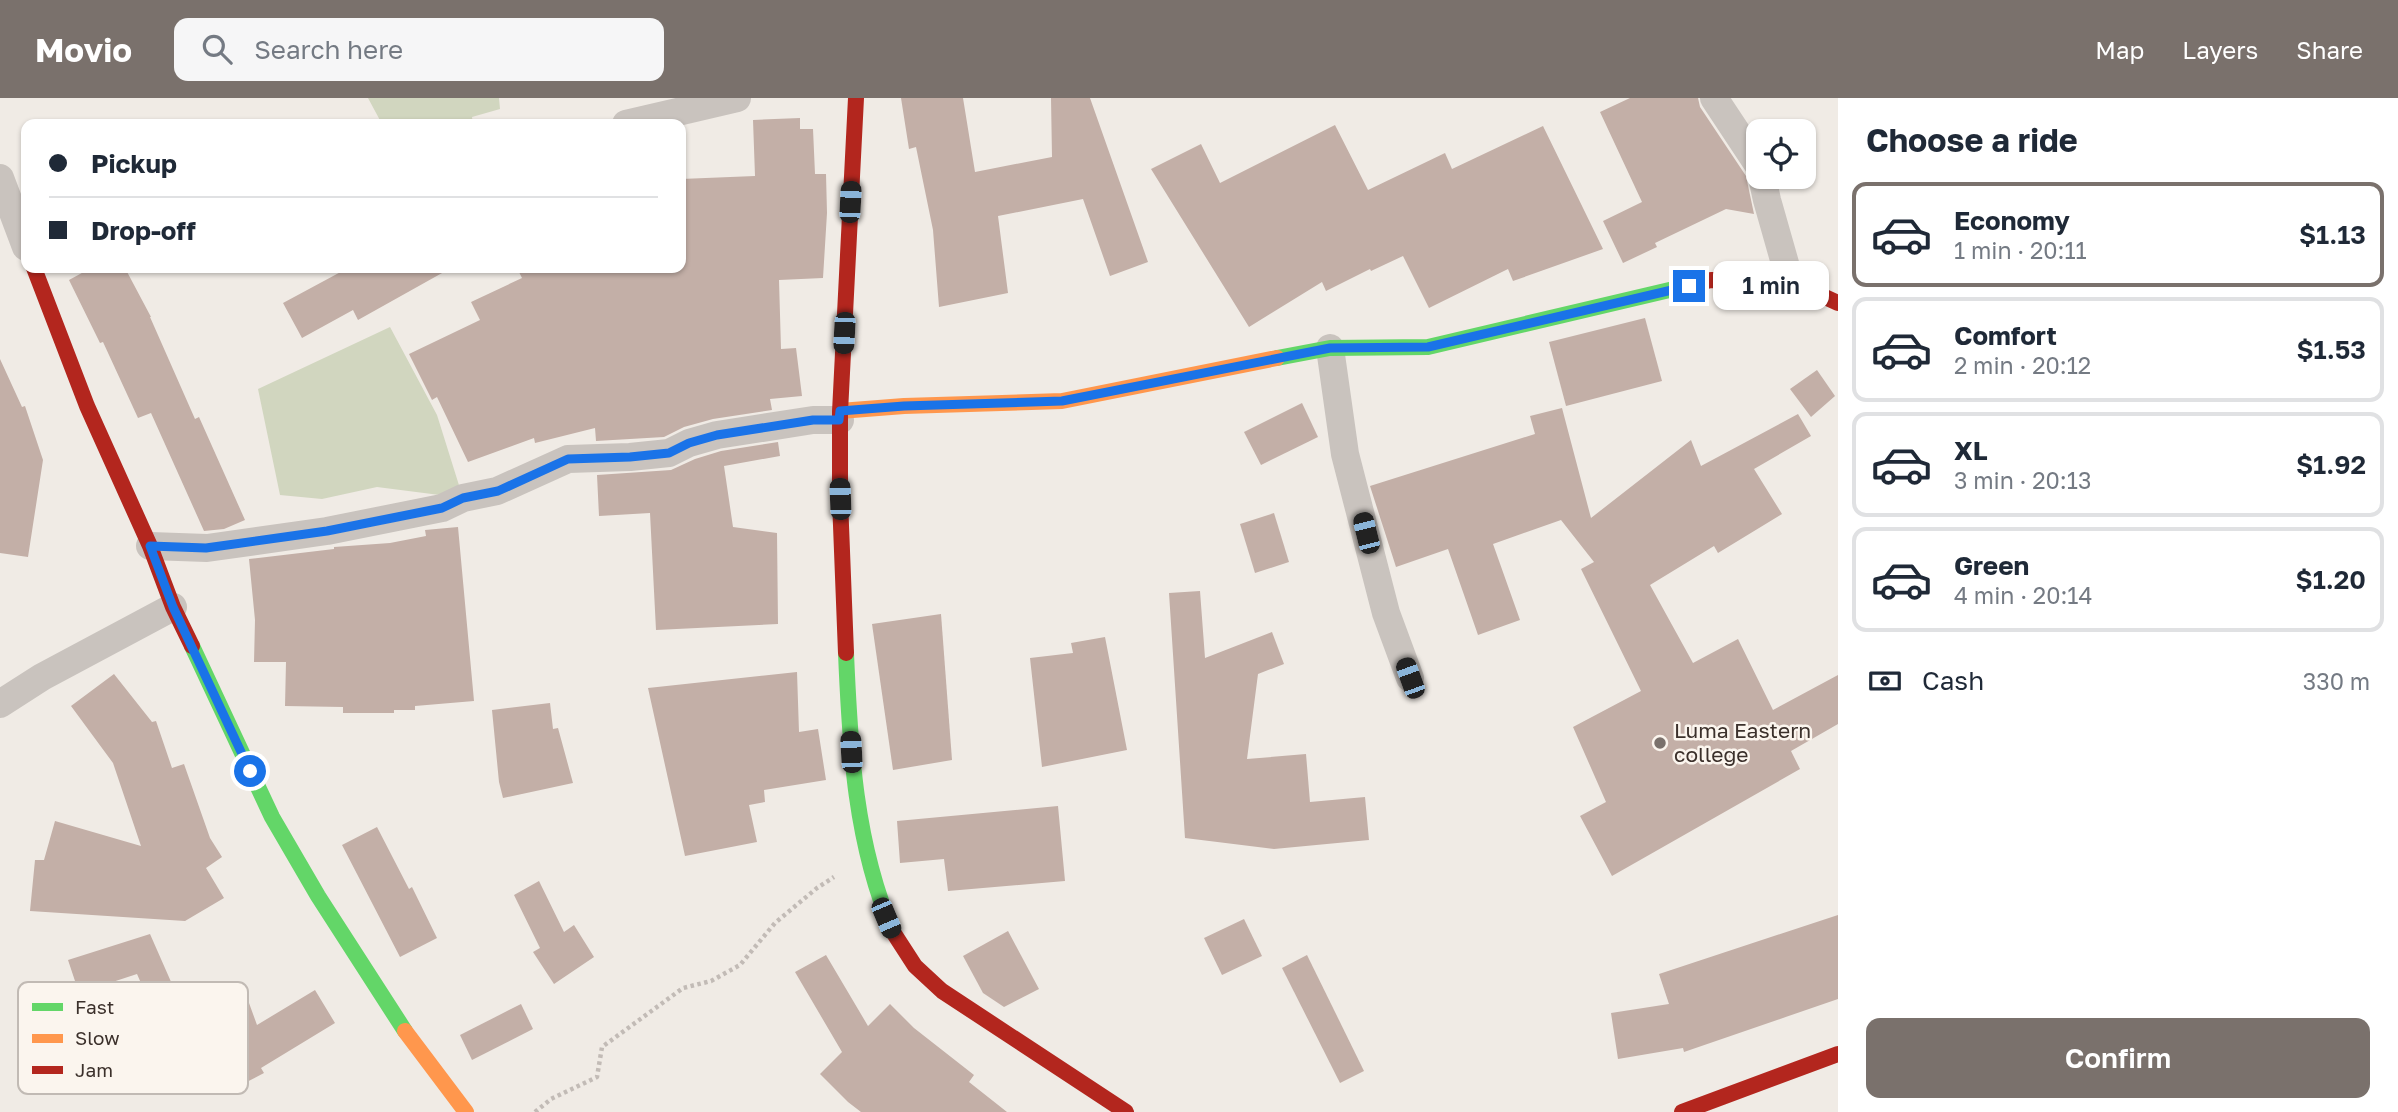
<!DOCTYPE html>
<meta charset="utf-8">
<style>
body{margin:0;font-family:"Golos Text",sans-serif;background:#f6f6f7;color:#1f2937;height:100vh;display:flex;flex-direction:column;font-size:26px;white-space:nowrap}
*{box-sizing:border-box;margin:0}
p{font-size:23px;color:#747a83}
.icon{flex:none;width:38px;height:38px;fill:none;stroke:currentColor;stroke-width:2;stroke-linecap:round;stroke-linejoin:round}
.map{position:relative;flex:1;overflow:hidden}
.drawer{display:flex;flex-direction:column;background:#fff;width:560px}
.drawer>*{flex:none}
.hud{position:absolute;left:21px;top:21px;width:665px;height:154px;border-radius:14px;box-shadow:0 2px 5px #0004;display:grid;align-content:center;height:154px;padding:0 28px;background:#fff}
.controls{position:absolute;left:1746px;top:21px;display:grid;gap:14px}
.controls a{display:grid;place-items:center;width:70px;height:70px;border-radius:14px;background:#fff;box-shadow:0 2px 5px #0004;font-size:35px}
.end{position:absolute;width:32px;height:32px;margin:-16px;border:9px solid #1a73e8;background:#fff;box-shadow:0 0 0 4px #fff}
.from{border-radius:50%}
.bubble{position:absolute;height:49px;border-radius:14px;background:#fff;box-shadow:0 2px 5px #0004;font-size:23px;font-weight:600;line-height:49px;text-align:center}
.car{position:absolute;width:21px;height:42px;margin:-21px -10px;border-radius:9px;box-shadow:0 0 5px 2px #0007;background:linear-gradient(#222 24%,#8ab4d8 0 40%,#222 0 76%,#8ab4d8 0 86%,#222 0)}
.hud b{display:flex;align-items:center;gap:24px;height:66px;font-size:26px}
.hud b+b{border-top:2px solid #e0e1e3}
.hud i{width:18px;height:18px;background:#1f2937}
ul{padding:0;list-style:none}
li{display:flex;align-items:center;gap:21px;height:105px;margin:0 14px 10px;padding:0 14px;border:4px solid #e0e1e3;border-radius:14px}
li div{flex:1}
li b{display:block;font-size:26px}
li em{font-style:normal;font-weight:600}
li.selected{border-color:#7a716c}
li>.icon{width:63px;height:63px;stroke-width:1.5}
h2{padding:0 28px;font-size:32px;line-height:84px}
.pay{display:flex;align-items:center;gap:18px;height:77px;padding:0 28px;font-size:26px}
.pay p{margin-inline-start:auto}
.primary-button{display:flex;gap:14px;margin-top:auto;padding:14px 28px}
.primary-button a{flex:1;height:80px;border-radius:14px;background:#7a716c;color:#fff;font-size:28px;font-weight:600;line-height:80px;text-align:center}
header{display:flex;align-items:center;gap:42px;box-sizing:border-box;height:98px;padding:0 35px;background:#7a716c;color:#fff}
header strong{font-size:33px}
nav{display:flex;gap:38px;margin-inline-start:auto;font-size:24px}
.search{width:490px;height:63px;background:#f6f6f7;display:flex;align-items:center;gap:18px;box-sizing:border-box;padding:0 24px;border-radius:14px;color:#747a83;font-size:26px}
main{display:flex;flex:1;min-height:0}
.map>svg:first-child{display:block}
.green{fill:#d1d6bf}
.building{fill:#c3afa7}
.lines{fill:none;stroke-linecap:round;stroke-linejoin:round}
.path{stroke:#c2bbb6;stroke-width:4.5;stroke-dasharray:3.5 3.5;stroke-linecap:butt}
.street{stroke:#c9c3be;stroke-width:28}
.fast{stroke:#63d668;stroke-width:16}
.slow{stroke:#ff974d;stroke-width:16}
.jam{stroke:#b3261e;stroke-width:16}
.route{stroke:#1a73e8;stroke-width:9}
.poi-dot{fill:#7a716c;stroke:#fbf5ee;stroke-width:2.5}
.labels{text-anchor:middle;stroke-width:5;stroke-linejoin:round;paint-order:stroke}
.poi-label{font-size:21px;fill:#3b302b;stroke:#fbf5ee;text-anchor:start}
.key{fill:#fbf5ee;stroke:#c1bab4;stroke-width:2}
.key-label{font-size:19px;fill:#3b302b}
</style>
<header>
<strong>Movio</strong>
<div class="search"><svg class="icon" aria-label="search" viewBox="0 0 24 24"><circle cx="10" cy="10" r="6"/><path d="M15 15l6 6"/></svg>Search here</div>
<nav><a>Map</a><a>Layers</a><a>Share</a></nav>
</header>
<main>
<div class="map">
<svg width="1838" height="1014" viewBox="0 0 1838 1014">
<rect width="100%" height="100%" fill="#f0ebe5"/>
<g class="green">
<path d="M368 0H499L500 11 472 19 473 26H382Z"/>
<path d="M390 229 437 317 463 400 377 389 322 401 280 397 258 291Z"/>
</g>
<g class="building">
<path d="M901 0H963L975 74 1052 59 1051 0H1090L1148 164 1110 178 1083 101 998 118 1008 195 939 209 933 132 916 49 909 51Z"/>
<path d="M1630 0H1698L1700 9 1746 78 1754 116 1726 111 1655 145 1657 149 1623 165 1603 123 1642 104 1600 14Z"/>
<path d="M800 20V31H813L815 76H826L827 115 823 180 779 182 781 251 796 250 802 298 770 301 772 312 713 321 684 329 664 339 596 343 595 330 535 345 534 340 468 364 437 299 432 302 409 256 480 222 471 204 522 180 517 170H681V81L755 78 753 22Z"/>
<path d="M1335 27 1368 92 1445 55 1452 71 1543 28 1603 151 1513 183 1508 171 1429 210 1403 158 1371 173 1370 171 1326 193 1322 184 1249 229 1151 71 1201 46 1220 85Z"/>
<path d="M91 170H125L151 219H150L195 321 199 319 245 422 224 431 204 433 151 315 138 320 103 244 100 245 69 182Z"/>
<path d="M348 170H451L358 222 353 212 302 240 283 205Z"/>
<path d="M1645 220 1662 283 1566 308 1549 244Z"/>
<path d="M0 261 22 309 25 308 43 362 28 459 0 455Z"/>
<path d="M1817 272 1835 298 1811 319 1790 291Z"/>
<path d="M1302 305 1318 339 1261 367 1244 334Z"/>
<path d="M1562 310 1591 420 1691 342 1701 368 1798 316 1811 338 1754 371 1782 416 1718 455 1714 448 1650 487 1693 565 1738 541 1773 612 1838 577V626L1791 653 1800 671 1612 778 1580 718 1606 704 1573 629 1641 593 1581 471 1594 464 1561 422 1493 446 1520 522 1478 537 1448 451 1396 469 1370 388 1535 336 1530 318Z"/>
<path d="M778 344 780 358 724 368 733 429 777 435 778 526 656 532 650 415 599 418 597 377 671 372 695 361 721 353Z"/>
<path d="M1274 415 1289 464 1255 475 1240 426Z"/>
<path d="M458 429 474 603 415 608V612H394V615H343V609L285 608 286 564H254L255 522 249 461 334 451V449L390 445 426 438 425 432Z"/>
<path d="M1200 493 1205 560 1272 534 1284 566 1258 576 1247 661 1306 656 1310 704 1365 699 1369 742 1274 751 1185 740 1169 495Z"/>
<path d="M941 516 952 662 893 672 872 526Z"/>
<path d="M1105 539 1127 652 1042 669 1030 560 1073 555 1071 545Z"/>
<path d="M797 574 799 634 818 631 826 682 764 692 765 704 749 707 757 744 685 758 648 590Z"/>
<path d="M114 576 152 624 156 623 172 670 184 666 210 740 222 759 206 770 224 800 185 823 30 813 35 762H44L55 723 141 748 113 665 71 608Z"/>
<path d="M550 605 553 631 558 630 573 685 503 700 499 684 492 612Z"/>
<path d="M1058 708 1065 783 948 793 944 761 900 765 897 723Z"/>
<path d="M377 729 409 791 412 789 437 840 400 859 342 747Z"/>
<path d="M539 783 564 834 574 827 594 859 554 886 533 854 540 850 514 797Z"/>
<path d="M1838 817V901L1684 954 1683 950 1618 961 1611 915 1669 906 1659 876Z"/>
<path d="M1244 821 1262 858 1222 877 1204 840Z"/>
<path d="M1008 833 1039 891 1004 909 983 895 963 858Z"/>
<path d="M150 836 190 927 249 905 257 927 315 892 335 925 261 970 264 975 237 989 232 979 190 997 137 876 79 895 68 862Z"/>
<path d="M826 857 868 928 890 906 914 930 974 977 969 984 1007 1014H861L848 1004 820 976 842 954 795 874Z"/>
<path d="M1307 857 1364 973 1340 985 1282 870Z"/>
<path d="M521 906 533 931 472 962 460 937Z"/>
</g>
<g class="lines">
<path class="path" d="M535 1014 551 1001 597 979 602 949 683 890 711 883 740 867 775 825 817 790 834 779"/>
<g class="street">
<path d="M1714 0 1759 68"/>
<path d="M626 26 737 0"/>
<path d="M1762 79 1767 102 1790 183"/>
<path d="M0 80 26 149"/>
<path d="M1330 250 1345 356 1386 515 1410 580"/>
<path d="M150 448 207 450 327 433 442 410 463 400 497 393 568 361 630 359 669 355 689 345 717 337 813 322H840"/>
<path d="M0 606 42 579 173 509"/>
</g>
<g class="fast">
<path d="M1277 260 1330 250 1428 249 1678 190"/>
<path d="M192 548 272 719 318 798 405 933"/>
<path d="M846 555C850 651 855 746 893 834"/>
</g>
<g class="slow">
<path d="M840 313 904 308 1062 303 1277 260"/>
<path d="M405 933 466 1014"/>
</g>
<g class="jam">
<path d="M34 170 87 308 150 448 173 509 192 548"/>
<path d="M1678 190 1711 182 1790 183 1838 205"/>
<path d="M846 555 840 402V314L856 0"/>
<path d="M893 834 915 868 942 893 1126 1014"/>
<path d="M1682 1014 1838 956"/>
</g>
</g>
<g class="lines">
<path class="route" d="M250 673 173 509 150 448 206 450 327 433 442 410 463 400 498 393 568 361 630 359 669 355 689 345 717 337 813 322H839L840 313 904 308 1062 303 1330 250 1428 249 1689 188"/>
</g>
<circle class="poi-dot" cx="1660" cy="645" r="7"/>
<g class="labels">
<g class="poi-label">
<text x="1674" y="640">Luma Eastern<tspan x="1674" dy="24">college</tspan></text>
</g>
</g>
<rect x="18" y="884" width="230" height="112" rx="10" class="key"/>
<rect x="32" y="905" width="31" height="8" fill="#63d668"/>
<rect x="32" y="936" width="31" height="9" fill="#ff974d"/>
<rect x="32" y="968" width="31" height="8" fill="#b3261e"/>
<g class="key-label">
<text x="75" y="916">Fast</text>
<text x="75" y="947">Slow</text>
<text x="75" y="979">Jam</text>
</g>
</svg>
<div class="controls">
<a><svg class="icon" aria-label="locate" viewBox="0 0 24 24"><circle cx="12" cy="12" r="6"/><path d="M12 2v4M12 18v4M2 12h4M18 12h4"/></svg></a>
</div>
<i class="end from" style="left:250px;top:673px"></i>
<i class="end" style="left:1689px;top:188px"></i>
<div class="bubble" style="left:1713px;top:163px;width:116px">1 min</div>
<i class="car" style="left:850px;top:104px;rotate:3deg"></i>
<i class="car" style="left:844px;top:235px;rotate:183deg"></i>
<i class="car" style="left:840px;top:401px;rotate:358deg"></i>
<i class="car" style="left:1366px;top:435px;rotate:346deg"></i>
<i class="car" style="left:1410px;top:580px;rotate:340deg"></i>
<i class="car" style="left:851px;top:654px;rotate:357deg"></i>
<i class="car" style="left:886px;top:820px;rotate:157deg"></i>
<div class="hud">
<b><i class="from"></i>Pickup</b>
<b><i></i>Drop-off</b>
</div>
</div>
<section class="drawer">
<h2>Choose a ride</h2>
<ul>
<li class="selected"><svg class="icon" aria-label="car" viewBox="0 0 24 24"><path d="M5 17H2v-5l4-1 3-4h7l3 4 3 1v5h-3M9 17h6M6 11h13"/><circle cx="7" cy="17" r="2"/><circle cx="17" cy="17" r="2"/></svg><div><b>Economy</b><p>1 min · 20:11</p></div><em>$1.13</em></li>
<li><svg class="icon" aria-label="car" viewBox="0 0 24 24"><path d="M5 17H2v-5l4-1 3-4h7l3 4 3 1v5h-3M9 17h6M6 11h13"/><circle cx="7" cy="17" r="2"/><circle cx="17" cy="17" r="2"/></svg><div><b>Comfort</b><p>2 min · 20:12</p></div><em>$1.53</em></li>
<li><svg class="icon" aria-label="car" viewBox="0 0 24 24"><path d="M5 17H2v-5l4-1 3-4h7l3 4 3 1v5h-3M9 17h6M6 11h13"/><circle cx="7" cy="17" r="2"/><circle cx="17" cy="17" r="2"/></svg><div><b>XL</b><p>3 min · 20:13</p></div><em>$1.92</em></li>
<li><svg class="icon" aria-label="car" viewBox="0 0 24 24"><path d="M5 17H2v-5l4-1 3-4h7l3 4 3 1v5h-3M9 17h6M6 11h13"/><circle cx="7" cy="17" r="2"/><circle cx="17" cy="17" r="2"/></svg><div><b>Green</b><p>4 min · 20:14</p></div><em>$1.20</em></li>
</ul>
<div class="pay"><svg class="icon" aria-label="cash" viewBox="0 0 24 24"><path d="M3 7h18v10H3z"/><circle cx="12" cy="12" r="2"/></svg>Cash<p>330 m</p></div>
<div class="primary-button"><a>Confirm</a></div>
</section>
</main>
